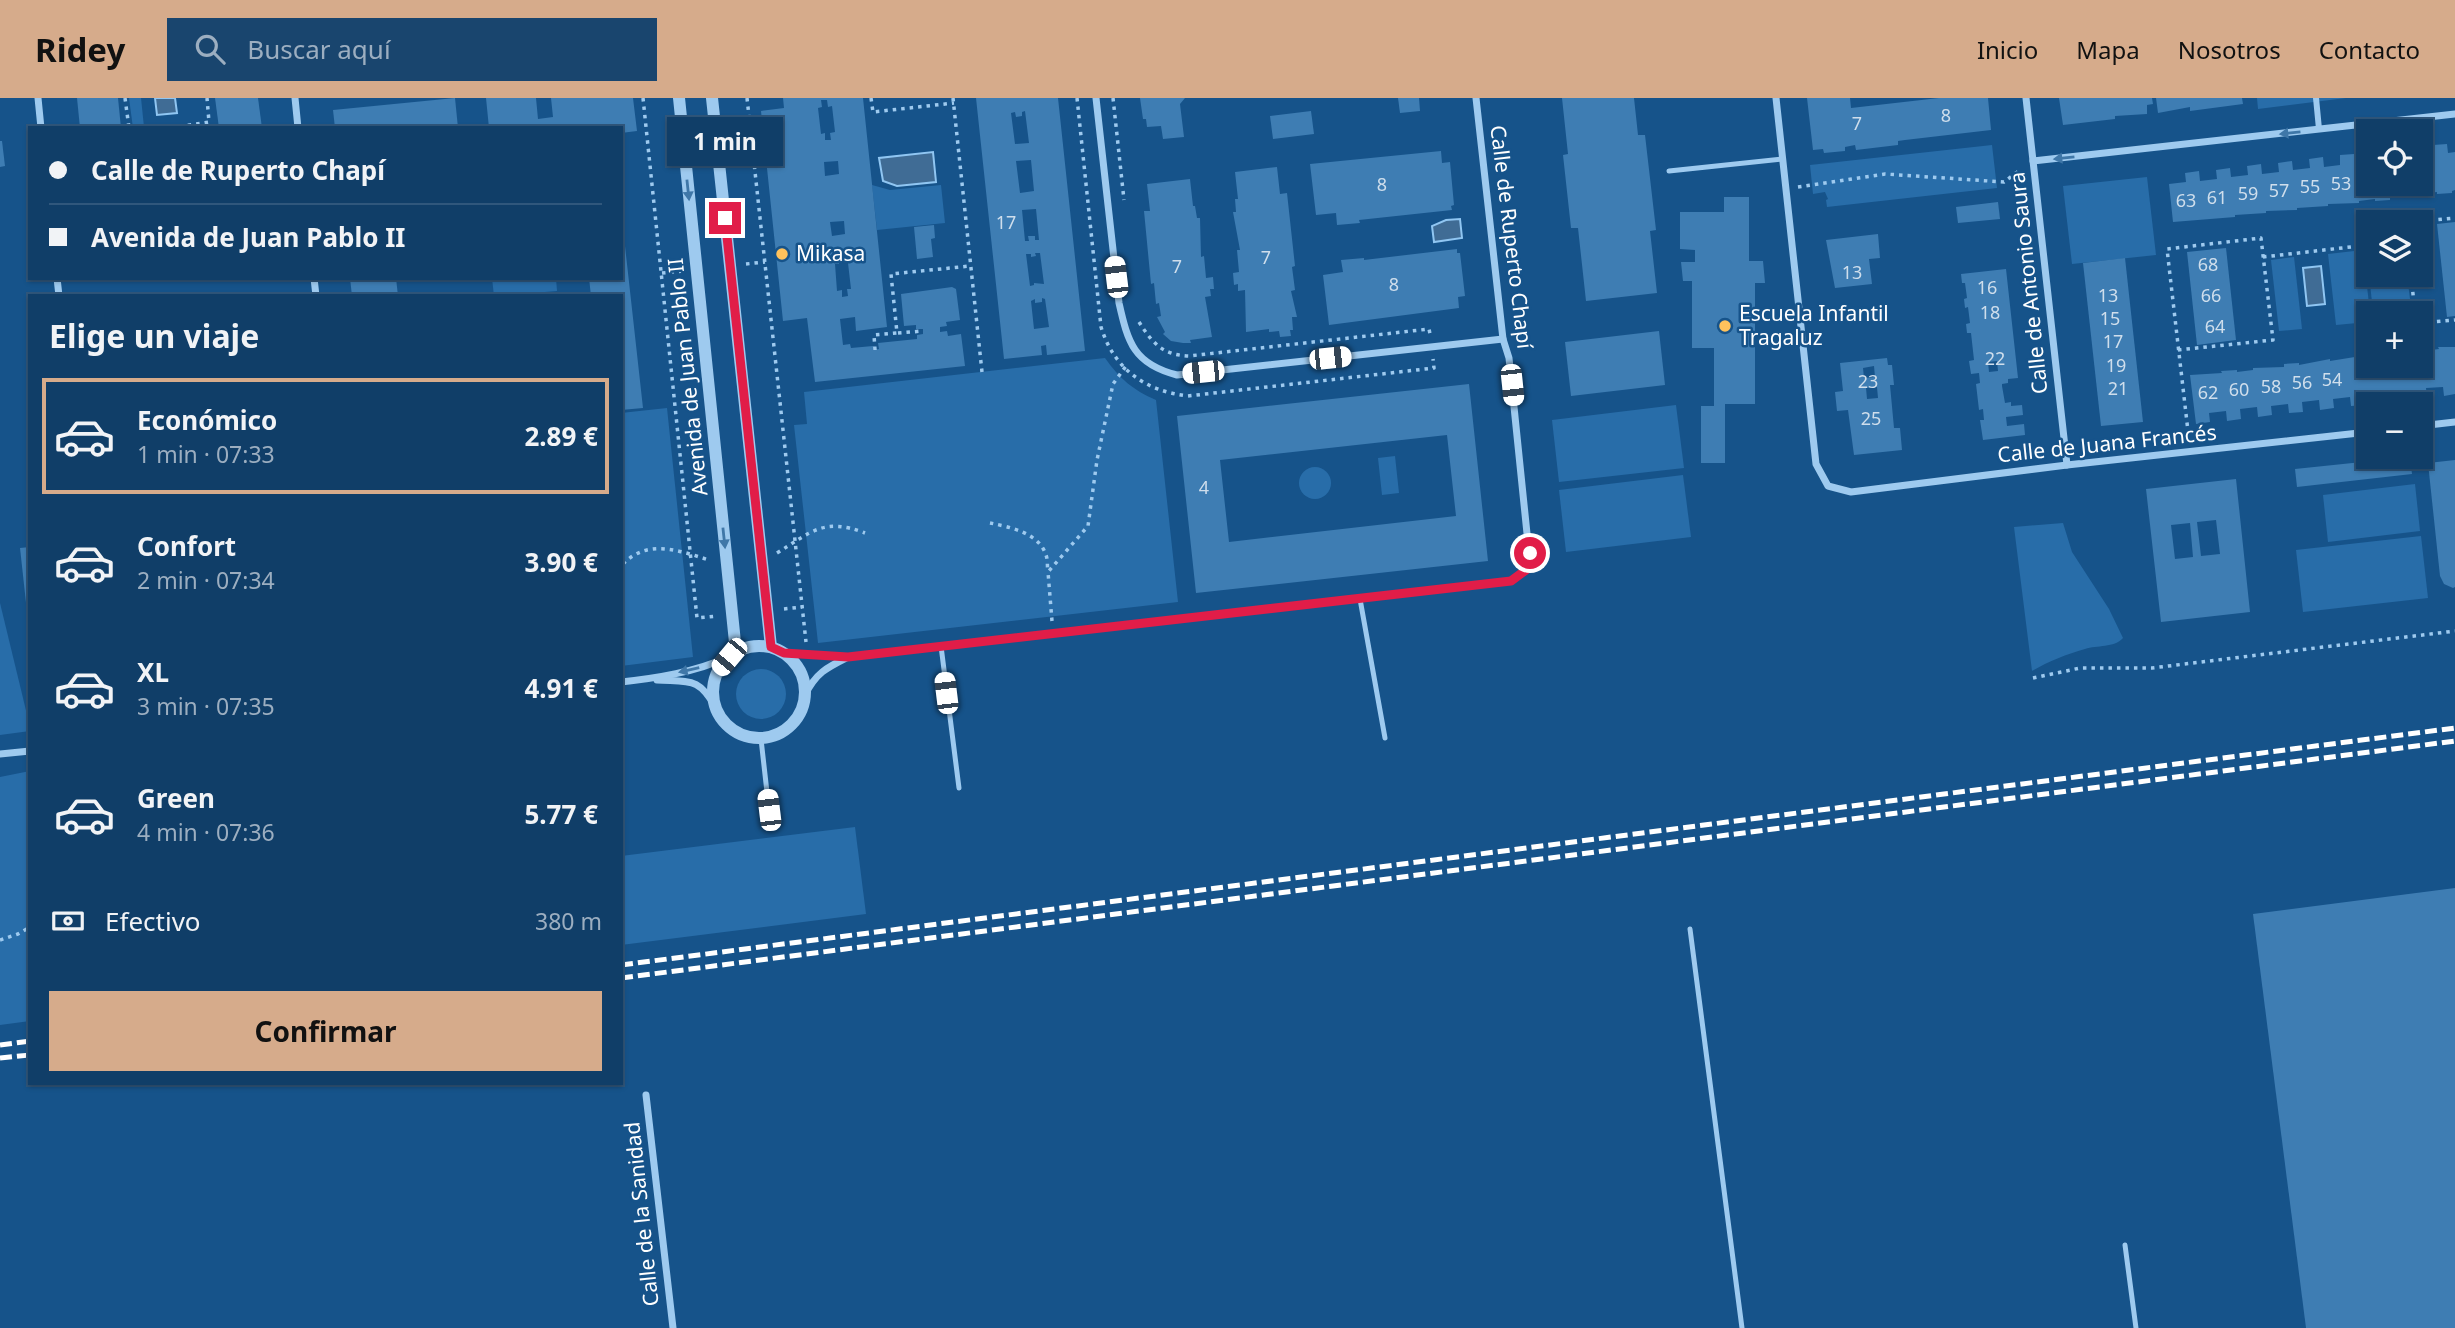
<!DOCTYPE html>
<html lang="es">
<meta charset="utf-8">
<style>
body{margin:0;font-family:"Noto Sans",sans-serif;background:#19456e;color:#f1f3f6;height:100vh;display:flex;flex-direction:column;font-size:26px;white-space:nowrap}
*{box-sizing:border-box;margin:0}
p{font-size:23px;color:#9caec0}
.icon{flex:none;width:38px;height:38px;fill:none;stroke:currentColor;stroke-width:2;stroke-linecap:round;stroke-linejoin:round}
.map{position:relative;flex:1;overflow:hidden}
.details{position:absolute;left:28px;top:196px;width:595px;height:791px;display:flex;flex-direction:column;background:#103e68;border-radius:0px;box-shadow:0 2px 5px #0004,0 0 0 2px #30577c}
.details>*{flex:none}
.guide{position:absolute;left:28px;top:28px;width:595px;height:154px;border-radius:0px;box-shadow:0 2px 5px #0004,0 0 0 2px #30577c;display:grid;align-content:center;height:154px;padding:0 21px;background:#103e68}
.buttons{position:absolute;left:2356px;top:21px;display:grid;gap:14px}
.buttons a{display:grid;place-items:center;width:77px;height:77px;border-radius:0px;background:#103e68;box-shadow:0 2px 5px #0004,0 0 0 2px #30577c;font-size:35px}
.end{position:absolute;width:32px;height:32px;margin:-16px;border:9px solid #e11d48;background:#fff;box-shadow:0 0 0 4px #fff}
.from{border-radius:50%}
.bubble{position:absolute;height:49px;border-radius:0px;background:#103e68;box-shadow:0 2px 5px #0004,0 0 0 2px #30577c;font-size:23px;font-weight:700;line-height:49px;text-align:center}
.car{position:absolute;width:21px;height:42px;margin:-21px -10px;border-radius:9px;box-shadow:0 0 5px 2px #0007;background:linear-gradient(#fff 24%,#345 0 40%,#fff 0 76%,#345 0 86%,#fff 0)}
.guide b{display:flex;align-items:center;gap:24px;height:66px;font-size:26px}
.guide b+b{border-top:2px solid #30577c}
.guide i{width:18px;height:18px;background:#f1f3f6}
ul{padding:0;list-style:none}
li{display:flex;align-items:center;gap:21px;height:116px;margin:0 14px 10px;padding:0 7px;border:4px solid transparent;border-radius:0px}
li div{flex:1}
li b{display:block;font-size:26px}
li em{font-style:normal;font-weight:700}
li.current{border-color:#d6ab8b}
li>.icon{width:63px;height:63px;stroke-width:1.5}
h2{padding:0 21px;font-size:32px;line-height:84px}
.pay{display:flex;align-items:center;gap:18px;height:77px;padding:0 21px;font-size:26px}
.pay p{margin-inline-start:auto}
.button{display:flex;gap:14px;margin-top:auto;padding:14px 21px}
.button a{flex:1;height:80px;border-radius:0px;background:#d6ab8b;color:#111;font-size:28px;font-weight:700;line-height:80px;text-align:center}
header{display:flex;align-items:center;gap:42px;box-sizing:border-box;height:98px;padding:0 35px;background:#d6ab8b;color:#111}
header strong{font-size:33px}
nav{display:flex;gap:38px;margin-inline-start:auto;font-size:24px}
.search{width:490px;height:63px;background:#19456e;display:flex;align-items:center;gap:18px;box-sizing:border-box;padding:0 24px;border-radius:0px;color:#9caec0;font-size:26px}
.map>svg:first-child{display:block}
.green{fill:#286da9}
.water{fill:#406c95;stroke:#90c6f2;stroke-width:2}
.building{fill:#3e7db3;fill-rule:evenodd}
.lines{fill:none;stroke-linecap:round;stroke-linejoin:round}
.path{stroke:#9ecaef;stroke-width:3.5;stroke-dasharray:3.5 5;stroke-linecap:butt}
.service{stroke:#9ecaef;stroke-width:5}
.pedestrian{stroke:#9ecaef;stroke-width:6}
.minor{stroke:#9ecaef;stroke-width:7}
.tertiary{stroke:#9ecaef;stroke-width:12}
.rail{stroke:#fff;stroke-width:5;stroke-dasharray:12 5;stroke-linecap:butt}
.oneway{fill:#3f77a8}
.route{stroke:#e11d48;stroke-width:9}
.poi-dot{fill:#ffc25c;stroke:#16538a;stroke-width:2.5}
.labels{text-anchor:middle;stroke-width:5;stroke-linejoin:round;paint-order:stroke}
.number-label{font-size:18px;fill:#cfdeec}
.street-label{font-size:21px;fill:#fff;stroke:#16538a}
.poi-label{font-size:21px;fill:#fff;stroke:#16538a;text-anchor:start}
</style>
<header>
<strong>Ridey</strong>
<div class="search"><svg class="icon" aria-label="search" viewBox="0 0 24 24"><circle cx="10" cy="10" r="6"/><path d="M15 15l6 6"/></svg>Buscar aquí</div>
<nav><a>Inicio</a><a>Mapa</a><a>Nosotros</a><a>Contacto</a></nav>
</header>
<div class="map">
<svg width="2455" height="1230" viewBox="0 0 2455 1230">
<rect width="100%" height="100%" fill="#16538a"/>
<g class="green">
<path d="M129 0H141L144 29 133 30Z"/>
<path d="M2257 0H2346L2258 11Z"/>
<path d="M1992 47 1997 90 1827 109 1826 102 1828 101 1825 94 1813 96 1810 67Z"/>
<path d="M2147 79 2156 157 2072 166 2063 88Z"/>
<path d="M872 87 890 92 941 87 945 125 877 132Z"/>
<path d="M2363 152 2370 215H2368V224L2336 227 2328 156Z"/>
<path d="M2294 159 2302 231 2279 233 2271 162Z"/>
<path d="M2369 177H2407L2411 209 2373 213Z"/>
<path d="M492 180H556L557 193 494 198Z"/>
<path d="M1105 260C1120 281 1133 292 1156 302L1178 504 818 545 794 327 807 326 804 294Z"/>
<path d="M1676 307 1684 370 1559 384 1552 322Z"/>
<path d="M667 310 693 559 621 568V315Z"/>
<path d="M1395 358 1399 395 1382 397 1378 360Z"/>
<circle cx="1315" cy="385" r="16"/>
<path d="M1683 377 1691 439 1566 454 1559 392Z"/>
<path d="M2415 386 2420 433 2328 444 2323 397Z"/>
<path d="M2063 425 2072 454 2109 511 2123 540C2114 550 2097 547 2085 551 2067 556 2049 563 2032 573L2014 429Z"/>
<path d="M2421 438 2428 500 2303 514 2296 452Z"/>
<path d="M0 505 30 629V633L0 637Z"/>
<circle cx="761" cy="596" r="25"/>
<path d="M30 673V923L0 927V679Z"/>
<path d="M855 729 866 816 621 847V758Z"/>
</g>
<g class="water">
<path d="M155 0H175L177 15 157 17Z"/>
<path d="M933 54 936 84 897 88 883 83 879 60Z"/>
<path d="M1460 121 1462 140 1434 144 1432 128 1446 122Z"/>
<path d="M2321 168 2325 206 2307 208 2303 170Z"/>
</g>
<g class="building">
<path d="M77 0H118L121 30H80Z"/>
<path d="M215 0H258L262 30H219Z"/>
<path d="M455 0 458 30H335L333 12Z"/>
<path d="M486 0H536L538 21 553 19 551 0H633L637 33 621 35V30H489Z"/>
<path d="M783 0H863L887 229 856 233 855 219 840 221 843 247 850 246 851 250 873 248V252L879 251 878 245 917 241V237L923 236V231H916V227L904 228 901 196 952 189 956 191 960 222 946 224 947 228 940 229V234L947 233 948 238 961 236 965 268 815 284 807 220 783 223 761 13 784 10ZM821 2H827L828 9 832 8 835 34 830 35 831 42H825V35L821 36 818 10 822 9ZM838 63 839 76 825 78 824 64ZM844 123 845 136 832 138 830 124ZM838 159H844V165H848L851 191H847L848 198 842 199V192L837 193 835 166H839Z"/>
<path d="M976 0H1058L1085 253 1047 257 1046 247 1041 248 1042 257 1004 261ZM1025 13 1029 45 1015 46 1011 15 1015 14 1016 19 1022 18V14ZM1031 62 1034 93 1020 95 1016 63ZM1036 111 1039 142H1035V138H1028L1029 143H1025L1022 112ZM1035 155H1040L1044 186 1034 185V187L1030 188 1026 156H1031V159L1036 158ZM1042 200 1045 201 1049 229 1034 231 1031 203 1035 201V205L1042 204Z"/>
<path d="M1140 0H1185L1180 6 1184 39 1163 41 1161 28 1147 29 1146 21H1143Z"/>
<path d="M1398 0H1419L1420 13 1400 15Z"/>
<path d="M1562 0H1634L1638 37H1645L1656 132 1650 133 1657 195 1586 203 1578 130H1571L1563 57 1568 56Z"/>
<path d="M1807 0H1850L1851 10 1939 0H1988L1991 32 1905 42 1898 43V47L1856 52 1855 47 1845 49V53L1824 55 1823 51 1813 52Z"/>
<path d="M2059 0H2152L2153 6 2147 7V16L2115 18V21L2063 27Z"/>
<path d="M2156 0H2242L2243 6 2190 13V9L2158 15Z"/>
<path d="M1311 13 1314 36 1273 41 1270 18Z"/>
<path d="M0 43H2L5 68 0 69Z"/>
<path d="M2447 46 2448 55 2455 54V92L2452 93V95L2437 96V94L2421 96V98L2390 99V102L2375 103V101L2359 103V105L2328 106V108L2297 110V112L2266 113V115L2235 117V119L2173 124 2169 86 2186 84 2185 75 2199 73 2200 83 2217 81 2216 72 2230 70 2231 79 2248 77 2247 68 2261 66 2262 76 2279 74 2278 65 2292 63 2293 72 2310 70 2309 61 2323 59 2324 69 2340 67V57L2354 56 2355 66 2368 64V86H2420V58L2434 56 2433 47Z"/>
<path d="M1441 53 1442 65 1450 64 1454 107 1451 108 1452 112 1359 122 1360 125 1337 127 1336 115 1316 117 1310 66Z"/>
<path d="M1277 69 1280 96 1287 95 1295 168 1292 169 1295 192 1291 193 1297 219H1292L1293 232H1290L1291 238 1280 239 1279 233 1269 234V231L1246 234 1245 192 1238 193V186L1234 187 1233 175 1239 174 1237 152H1240L1233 114H1236L1235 101H1238L1235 74Z"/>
<path d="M1190 81 1193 108H1195L1197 120H1200L1201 159 1204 158 1206 180 1213 179 1214 191H1210L1211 198 1205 199 1212 239 1190 242 1191 245H1183L1171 243 1163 236 1165 234 1157 219 1161 218 1159 205 1156 206 1154 185 1151 186 1144 113H1150L1147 86Z"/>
<path d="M1724 99H1749V163H1763L1765 185H1755V306H1725V365H1701V308H1714V250H1692V183H1683L1681 164H1695V152L1680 151V114H1724Z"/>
<path d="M1998 104 2000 121 1958 125 1956 109Z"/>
<path d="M2455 124V218L2447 219 2437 126Z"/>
<path d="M934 127 935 140 931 141 933 159 917 161 914 129Z"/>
<path d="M621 130H623L643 310 621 312V198H591L589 180H621Z"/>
<path d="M1878 136 1880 160 1869 161 1872 186 1835 190 1826 142Z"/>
<path d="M2226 150 2236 242 2197 247 2187 154Z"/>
<path d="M1457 151V155H1460L1465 198 1458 199 1459 210 1329 227 1323 177 1343 174 1341 162 1364 160V162Z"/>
<path d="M2125 160 2143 324 2101 328 2083 165Z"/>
<path d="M2006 171 2018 280 2008 281V285L2002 286V288L2005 305 2011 304V308L2022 307 2023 317 2006 319 2007 328 2024 326 2025 337 1983 342 1980 322H1984L1983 311 1979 312 1976 286 1980 285 1979 275 1971 276 1969 263 1974 262 1971 235H1967L1966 226 1970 225 1968 209 1965 210 1964 201 1967 200 1965 185H1962L1961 176ZM1997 263 1998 273 1989 274 1988 264Z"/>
<path d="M350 180H396L398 198H352Z"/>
<path d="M1659 233 1665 287 1571 298 1565 244Z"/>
<path d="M2420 247 2423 253 2439 251 2438 249H2455V296L2444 298 2443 289 2426 290 2427 300 2413 301 2412 292 2395 294 2396 303 2382 305 2381 296 2364 298 2365 307 2351 308 2350 299 2333 301 2334 310 2320 312 2319 302 2302 304 2303 314 2289 315 2288 306 2271 308 2272 317 2258 319 2257 309 2240 311 2241 321 2227 323 2226 313 2209 315 2210 324 2196 326 2190 277 2222 275 2221 273 2237 272V274L2253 272V270L2284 269V266L2299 265V267L2330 261V263L2361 258V260L2368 259V268H2420Z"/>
<path d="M1887 260 1888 267H1892L1894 287H1890L1894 330H1900L1902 352 1854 357 1848 312 1837 313 1835 294 1843 293 1840 265ZM1874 268 1875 279 1864 280 1863 270ZM1877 289 1878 300 1867 301 1866 290Z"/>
<path d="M1469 286 1488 463 1196 495 1177 318ZM1447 337 1456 418 1229 444 1220 362Z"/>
<path d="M2410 359 2412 376 2297 389 2295 371Z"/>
<path d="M2455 362V489L2453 490 2444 486 2440 478 2428 365Z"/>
<path d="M2236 381 2250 514 2161 524 2146 391ZM2216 422 2220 456 2201 458 2197 424ZM2190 425 2193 459 2175 461 2171 427Z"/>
<path d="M30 449V523H28L20 450Z"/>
<path d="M2455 790V1230H2306L2253 816Z"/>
</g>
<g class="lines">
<g class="path">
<path d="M125 0 129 30"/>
<path d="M643 0 697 520 717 518"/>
<path d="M747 0 806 544"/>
<path d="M871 0 873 14 954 5"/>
<path d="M953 0 982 274"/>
<path d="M1077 0 1101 229C1114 271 1145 293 1188 298L1434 270 1433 261"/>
<path d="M1113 0 1124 102"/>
<path d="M171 30 209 24 207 0"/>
<path d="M1798 89 1885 76 2004 84 2020 72"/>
<path d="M2413 124 2455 120"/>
<path d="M2263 159 2368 147"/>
<path d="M746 166 765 164"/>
<path d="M662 175 683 173"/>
<path d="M2411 177 2415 215"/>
<path d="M1139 224C1153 246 1163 257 1189 258L1429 231 1430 236"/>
<path d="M2420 225 2455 222"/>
<path d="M898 235 923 233"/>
<path d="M875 252 874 237 897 235 891 176 970 168"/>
<path d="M2178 252 2273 242 2261 140 2167 151 2189 342"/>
<path d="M990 425C1010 429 1039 435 1046 457 1048 462 1047 469 1048 474"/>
<path d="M777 455C811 434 824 419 865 435"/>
<path d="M623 466C648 440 680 453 709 462"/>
<path d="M784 511 802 509"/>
<path d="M1052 523 1048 474 1088 428 1097 362 1113 286 1126 268"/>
<path d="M2033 580 2080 570H2152L2455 533"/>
<path d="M0 842 18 836 30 829"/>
</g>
<g class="service">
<path d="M1669 73 1782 61"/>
<path d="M1360 501 1385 640"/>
<path d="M941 548 959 690"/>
<path d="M761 641 769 712"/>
<path d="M1690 831 1742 1230"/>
<path d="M2125 1147 2136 1230"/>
</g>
<path class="pedestrian" d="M2316 0 2319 31"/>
<g class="minor">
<path d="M38 0 41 30"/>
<path d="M295 0 298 30"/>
<path d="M1096 0 1119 205C1128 245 1134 266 1177 277L1503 241"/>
<path d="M1776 0 1816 366 1828 388 1851 394 2067 367 2368 334"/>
<path d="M2026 0 2067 367"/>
<path d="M2033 63 2455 16"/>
<path d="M57 180 59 198"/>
<path d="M314 180 316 198"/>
<path d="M2420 328 2455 324"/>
<path d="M784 555 848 559 1511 483 1526 472 1529 455 1509 260 1503 241 1476 0"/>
<path d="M657 582C690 584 699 579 716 610"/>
<path d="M621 584C657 580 696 574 728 559"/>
<path d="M805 597C816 575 826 570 848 559"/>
<path d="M0 656 30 653"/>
<path d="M646 997 673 1230"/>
</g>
<g class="tertiary">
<path d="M679 0 736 554"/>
<path d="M712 0 771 549"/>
<circle cx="759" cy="594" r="46"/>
</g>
<g class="rail">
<path d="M621 867 2455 630"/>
<path d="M621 880 2455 643"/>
<path d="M0 947 30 943"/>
<path d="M0 960 30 957"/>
</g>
</g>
<defs><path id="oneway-solid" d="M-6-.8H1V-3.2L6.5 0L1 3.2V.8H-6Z" transform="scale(1.75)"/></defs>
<g class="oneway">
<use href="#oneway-solid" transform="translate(2290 35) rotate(174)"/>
<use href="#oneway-solid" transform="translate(2064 60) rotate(174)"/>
<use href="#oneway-solid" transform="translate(688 92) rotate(84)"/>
<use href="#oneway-solid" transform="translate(724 440) rotate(84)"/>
<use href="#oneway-solid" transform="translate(689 572) rotate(167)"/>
</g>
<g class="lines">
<path class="route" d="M725 120 771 549 784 555 848 559 1511 483 1526 472 1530 455"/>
</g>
<g class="poi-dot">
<circle cx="782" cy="156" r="7"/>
<circle cx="1725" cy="228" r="7"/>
</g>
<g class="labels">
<g class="number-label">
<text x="1946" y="24">8</text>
<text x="1857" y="32">7</text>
<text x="2341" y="92">53</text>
<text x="1382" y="93">8</text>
<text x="2310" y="95">55</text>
<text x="2279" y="99">57</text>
<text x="2248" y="102">59</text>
<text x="2217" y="106">61</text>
<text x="2186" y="109">63</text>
<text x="1006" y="131">17</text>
<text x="1266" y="166">7</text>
<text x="2208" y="173">68</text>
<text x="1177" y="175">7</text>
<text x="1852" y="181">13</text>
<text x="1394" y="193">8</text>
<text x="1987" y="196">16</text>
<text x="2108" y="204">13</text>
<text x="2211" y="204">66</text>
<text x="1990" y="221">18</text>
<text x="2110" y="227">15</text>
<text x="2215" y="235">64</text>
<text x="2113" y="250">17</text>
<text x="1995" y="267">22</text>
<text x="2116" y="274">19</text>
<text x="2332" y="288">54</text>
<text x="1868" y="290">23</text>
<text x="2302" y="291">56</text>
<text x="2271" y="295">58</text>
<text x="2118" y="297">21</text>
<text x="2239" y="298">60</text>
<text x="2208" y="301">62</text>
<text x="1871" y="327">25</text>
<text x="1204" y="396">4</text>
</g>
<g class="street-label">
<text transform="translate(1511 139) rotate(83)" y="7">Calle de Ruperto Chapí</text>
<text transform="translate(2029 185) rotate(-96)" y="7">Calle de Antonio Saura</text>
<text transform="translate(688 279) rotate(-96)" y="7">Avenida de Juan Pablo II</text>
<text transform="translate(2107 346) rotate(-6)" y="7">Calle de Juana Francés</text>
<text transform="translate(642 1116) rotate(-96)" y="7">Calle de la Sanidad</text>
</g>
<g class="poi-label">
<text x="796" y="163">Mikasa</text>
<text x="1739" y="223">Escuela Infantil<tspan x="1739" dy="24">Tragaluz</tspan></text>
</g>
</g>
</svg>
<div class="buttons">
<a><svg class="icon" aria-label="locate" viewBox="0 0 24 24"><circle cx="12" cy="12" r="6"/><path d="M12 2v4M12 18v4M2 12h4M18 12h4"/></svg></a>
<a><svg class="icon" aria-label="layers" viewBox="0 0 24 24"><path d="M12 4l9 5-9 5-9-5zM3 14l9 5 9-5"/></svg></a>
<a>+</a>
<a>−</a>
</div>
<i class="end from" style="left:1530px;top:455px"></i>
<i class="end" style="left:725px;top:120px"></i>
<div class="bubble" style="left:667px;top:19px;width:116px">1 min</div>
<i class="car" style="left:1116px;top:179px;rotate:353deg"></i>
<i class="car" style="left:1330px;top:260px;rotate:84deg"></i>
<i class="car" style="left:1203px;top:274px;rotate:264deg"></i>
<i class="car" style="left:1512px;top:287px;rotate:174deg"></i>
<i class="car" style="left:729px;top:559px;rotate:220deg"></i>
<i class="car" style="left:946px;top:595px;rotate:353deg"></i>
<i class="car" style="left:769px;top:712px;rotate:353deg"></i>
<div class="guide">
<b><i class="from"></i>Calle de Ruperto Chapí</b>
<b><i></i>Avenida de Juan Pablo II</b>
</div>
<section class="details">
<h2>Elige un viaje</h2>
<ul>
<li class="current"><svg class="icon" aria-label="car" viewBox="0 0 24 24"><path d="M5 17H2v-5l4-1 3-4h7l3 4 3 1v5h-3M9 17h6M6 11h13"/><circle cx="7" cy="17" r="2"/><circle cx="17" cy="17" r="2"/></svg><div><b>Económico</b><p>1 min · 07:33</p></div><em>2.89 €</em></li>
<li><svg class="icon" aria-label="car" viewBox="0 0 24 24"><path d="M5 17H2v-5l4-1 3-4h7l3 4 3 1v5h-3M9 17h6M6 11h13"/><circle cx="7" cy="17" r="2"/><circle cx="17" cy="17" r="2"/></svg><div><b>Confort</b><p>2 min · 07:34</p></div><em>3.90 €</em></li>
<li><svg class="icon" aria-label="car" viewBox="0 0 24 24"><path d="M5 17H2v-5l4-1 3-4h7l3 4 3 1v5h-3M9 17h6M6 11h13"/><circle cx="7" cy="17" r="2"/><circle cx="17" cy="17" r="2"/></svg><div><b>XL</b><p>3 min · 07:35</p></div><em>4.91 €</em></li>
<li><svg class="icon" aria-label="car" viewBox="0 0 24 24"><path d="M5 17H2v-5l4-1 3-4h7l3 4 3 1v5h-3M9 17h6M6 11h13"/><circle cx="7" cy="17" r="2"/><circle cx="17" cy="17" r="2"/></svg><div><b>Green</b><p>4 min · 07:36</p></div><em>5.77 €</em></li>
</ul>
<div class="pay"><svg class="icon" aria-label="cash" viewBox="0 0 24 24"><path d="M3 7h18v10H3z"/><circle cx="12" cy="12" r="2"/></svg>Efectivo<p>380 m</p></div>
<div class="button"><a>Confirmar</a></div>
</section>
</div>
